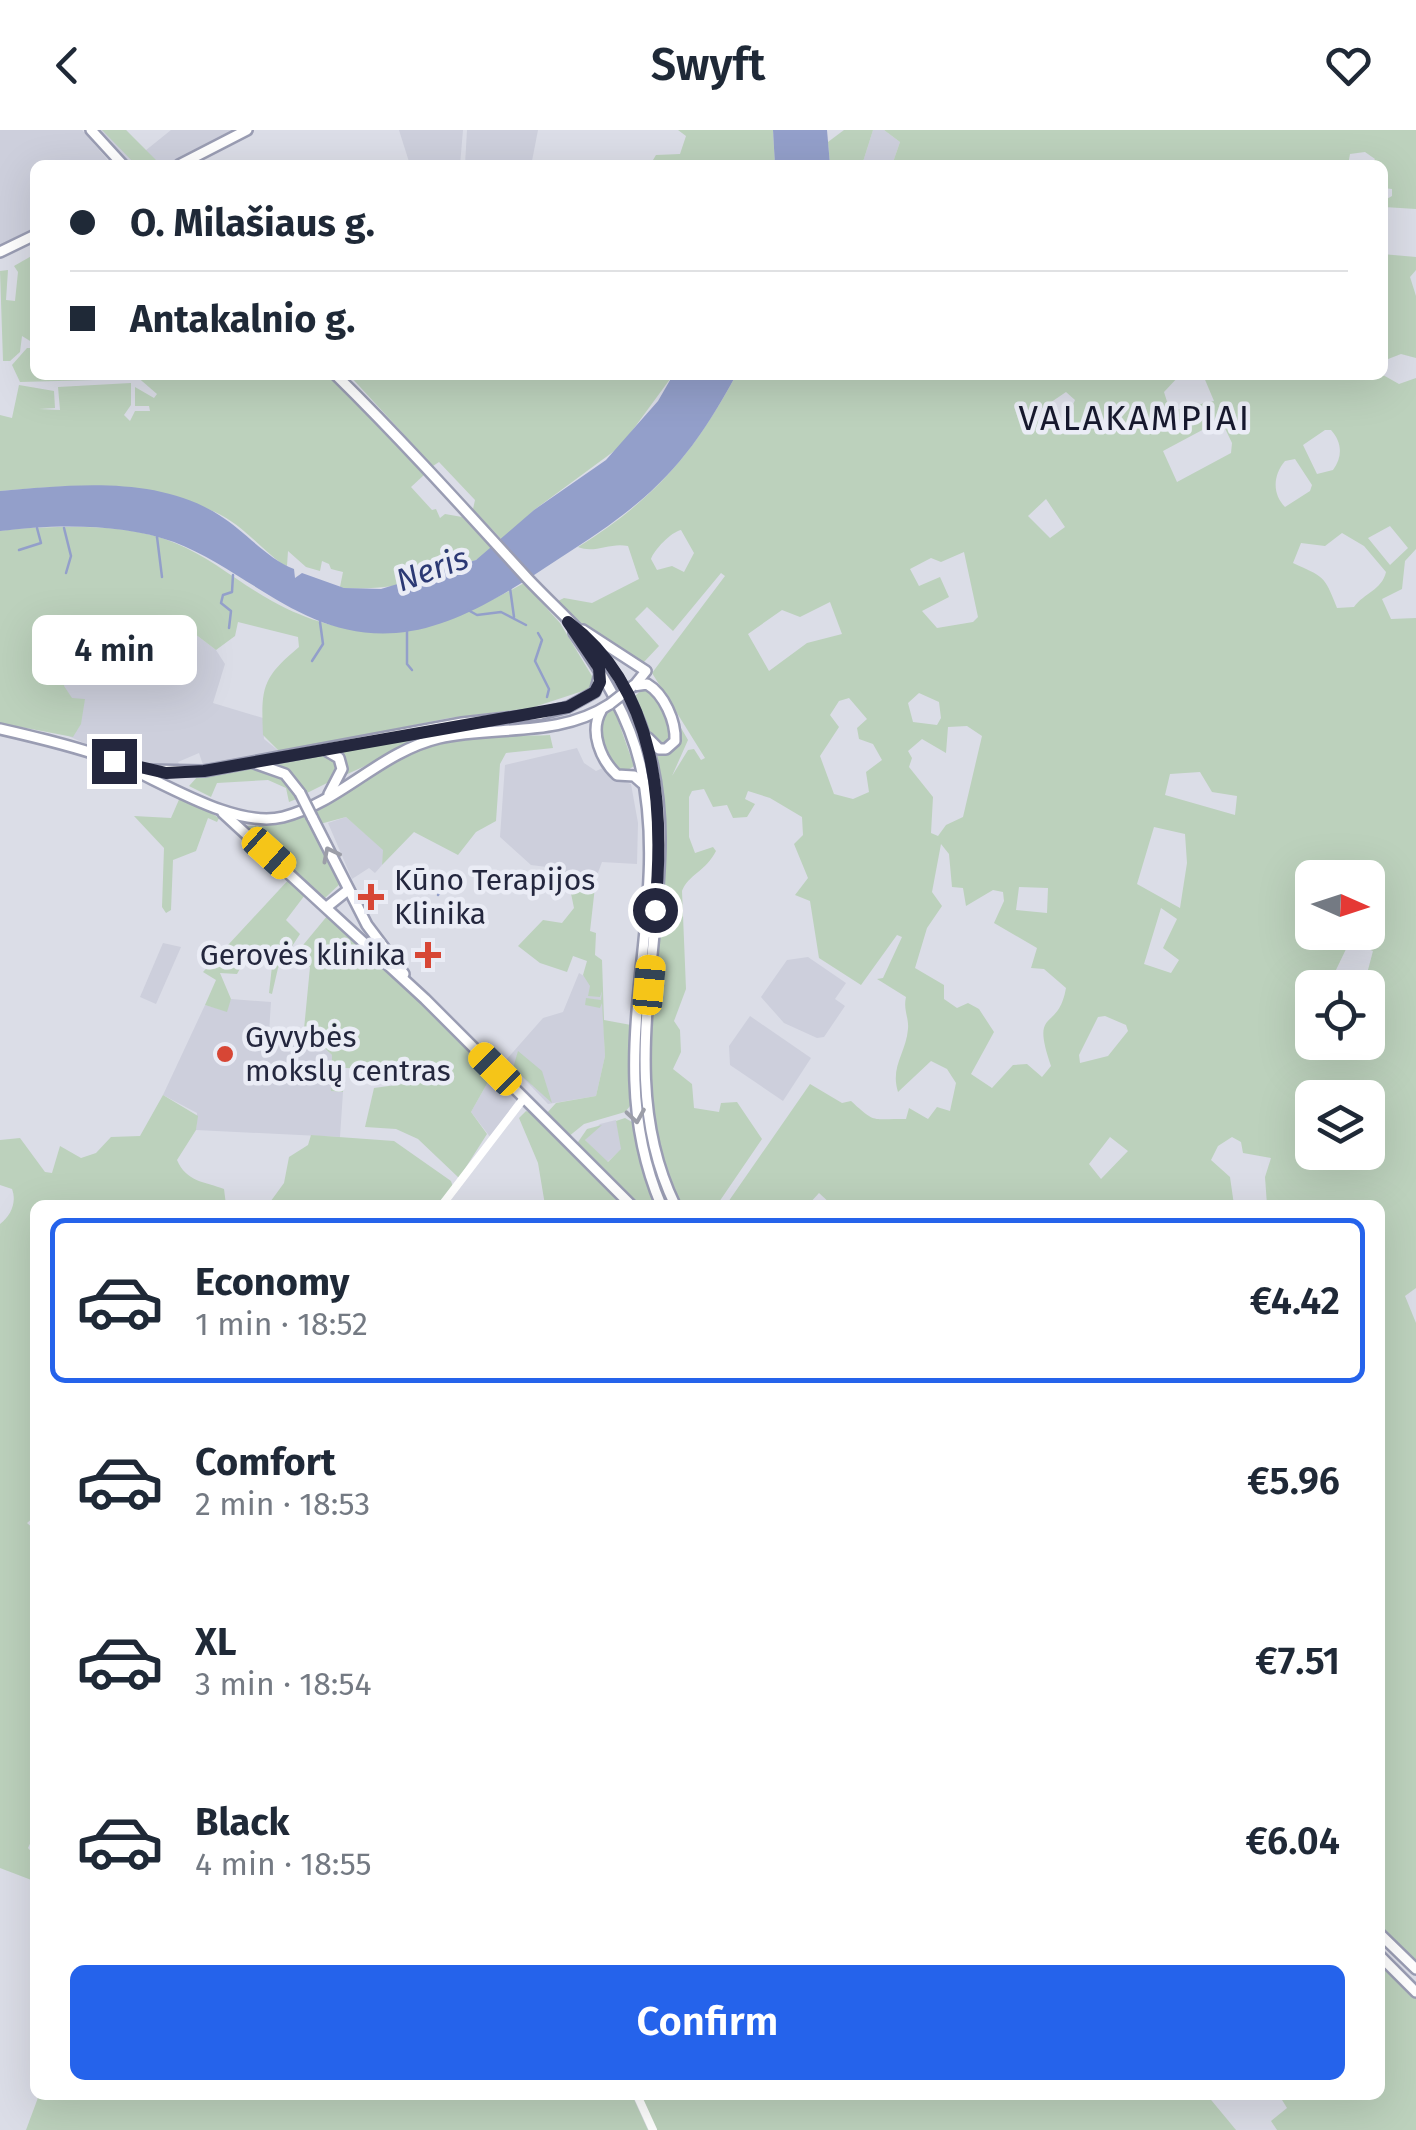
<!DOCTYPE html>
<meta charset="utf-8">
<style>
body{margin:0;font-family:"Fira Sans",sans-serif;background:#f6f6f7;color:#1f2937;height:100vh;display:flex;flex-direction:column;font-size:38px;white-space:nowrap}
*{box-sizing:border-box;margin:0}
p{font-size:32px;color:#747a83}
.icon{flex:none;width:55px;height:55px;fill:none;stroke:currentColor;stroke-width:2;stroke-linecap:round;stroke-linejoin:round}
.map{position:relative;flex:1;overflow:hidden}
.details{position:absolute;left:30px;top:1070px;width:1355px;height:900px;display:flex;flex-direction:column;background:#fff;border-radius:15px;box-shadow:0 10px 40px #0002}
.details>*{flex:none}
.banner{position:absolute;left:30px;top:30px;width:1358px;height:220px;border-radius:15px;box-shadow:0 10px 40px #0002;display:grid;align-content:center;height:220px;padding:0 40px;background:#fff}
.needle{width:65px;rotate:93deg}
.buttons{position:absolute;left:1295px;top:730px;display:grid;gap:20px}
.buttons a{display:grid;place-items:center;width:90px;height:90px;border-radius:15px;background:#fff;box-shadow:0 10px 40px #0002;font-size:50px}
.end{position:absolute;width:45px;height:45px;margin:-22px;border:12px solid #24273e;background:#fff;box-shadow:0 0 0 5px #fff}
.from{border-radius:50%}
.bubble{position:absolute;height:70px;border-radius:15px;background:#fff;box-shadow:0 10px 40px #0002;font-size:32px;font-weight:600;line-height:70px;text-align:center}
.car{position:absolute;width:30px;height:60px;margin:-30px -15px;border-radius:12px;box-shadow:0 0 8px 2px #0007;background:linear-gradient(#f5c518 24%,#345 0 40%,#f5c518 0 76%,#345 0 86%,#f5c518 0)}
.banner b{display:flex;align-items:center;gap:35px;height:95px;font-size:38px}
.banner b+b{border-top:2px solid #e0e1e3}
.banner i{width:25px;height:25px;background:#1f2937}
ul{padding:18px 0 0;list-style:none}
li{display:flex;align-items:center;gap:30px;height:165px;margin:0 20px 15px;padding:0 20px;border:5px solid transparent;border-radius:15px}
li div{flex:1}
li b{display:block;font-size:38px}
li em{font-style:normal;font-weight:600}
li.active{border-color:#2563eb}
li>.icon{width:90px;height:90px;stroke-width:1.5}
.primary-button{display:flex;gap:20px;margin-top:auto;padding:20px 40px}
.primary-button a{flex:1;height:115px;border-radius:15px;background:#2563eb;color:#fff;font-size:40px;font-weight:600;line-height:115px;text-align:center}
header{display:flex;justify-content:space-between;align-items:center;height:130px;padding:0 40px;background:#fff;font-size:45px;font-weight:600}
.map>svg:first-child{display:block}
.built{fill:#cdcfdc}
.green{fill:#bcd1bc;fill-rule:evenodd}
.water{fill:#939fca}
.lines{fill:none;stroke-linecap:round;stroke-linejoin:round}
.stream{stroke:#939fca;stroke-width:2.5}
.primary-casing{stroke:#9a9db3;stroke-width:14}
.secondary{stroke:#fff;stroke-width:8}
.primary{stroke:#fff;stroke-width:9}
.primary-bridge-casing{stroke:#9a9db3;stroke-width:14;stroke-linecap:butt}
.primary-bridge{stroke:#fff;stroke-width:9}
.oneway{stroke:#9c9ea8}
.route{stroke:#24273e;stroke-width:12}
.poi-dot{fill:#d74635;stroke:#eaecf5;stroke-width:4}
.labels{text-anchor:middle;stroke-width:9;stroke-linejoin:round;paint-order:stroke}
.poi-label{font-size:30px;fill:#24273e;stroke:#eaecf5;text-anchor:start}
.water-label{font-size:32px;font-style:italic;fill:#2c3974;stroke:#eaecf5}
.quarter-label{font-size:35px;letter-spacing:2.5px;fill:#17192e;stroke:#eaecf5}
</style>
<header><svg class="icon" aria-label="back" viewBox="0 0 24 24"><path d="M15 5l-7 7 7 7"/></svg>Swyft<svg class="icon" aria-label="heart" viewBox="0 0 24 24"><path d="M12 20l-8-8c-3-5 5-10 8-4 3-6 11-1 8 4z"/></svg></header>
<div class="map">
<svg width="1416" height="2000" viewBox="0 0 1416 2000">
<rect width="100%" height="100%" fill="#dbdde7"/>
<g class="built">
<path d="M0 0H82L112 35H35V100L0 117Z"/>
<path d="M100 0H126L145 21 171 0H240L164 35H132Z"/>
<path d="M399 0H463L460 35H410Z"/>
<path d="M467 0H538L532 31 528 35H465Z"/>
<path d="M873 0H884L900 12 892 35H862Z"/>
<path d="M154 490 195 504 216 520 225 534 213 573 263 588 264 609 280 622 203 635 199 623 178 632 182 639H167L128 633 64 604 0 593 81 493 134 498Z"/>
<path d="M577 618 584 633 596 641 605 637 614 648 631 654 638 693 637 734 602 732 596 748 568 749 555 738 531 735 500 707 505 635Z"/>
<path d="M346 687 384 720 382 735 375 743 369 738 352 749 328 693Z"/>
<path d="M163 813 181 817 156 874 140 867Z"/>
<path d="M808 827 846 853 835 869 845 876 824 907 817 908 784 893 761 867 787 830Z"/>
<path d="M579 843 602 857 605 926 596 966 548 974 506 930 543 888 563 882Z"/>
<path d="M231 869 271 872 269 903H306L332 925 331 961 343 962 340 1007 196 1000 197 983 163 965 205 875 226 881Z"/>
<path d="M750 886 811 928 783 971 730 935 729 916Z"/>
<path d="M493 943 516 971 491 1008 471 982Z"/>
<path d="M616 990 622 1019 607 1032 585 1010 600 994Z"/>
</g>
<g class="green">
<path d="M102 0H126L158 32 136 35Z"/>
<path d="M678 0H773L775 35H650L656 25 680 24 686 6Z"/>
<path d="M844 0H873L862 35H830L828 12Z"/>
<path d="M884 0H1416V79L1384 77 1383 71 1392 66V59L1383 58 1382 35H1371L1375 29 1365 22 1350 24 1348 35H892L900 12Z"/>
<path d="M35 124V214L22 206 20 222 10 231H3L0 141 8 140 6 170 15 171 18 142 14 136Z"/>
<path d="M1382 124 1416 127V140L1410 147 1416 166V228L1401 224 1383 231Z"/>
<path d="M27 218H35V245H132V249L20 252 12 235Z"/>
<path d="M135 245H329L424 345 411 357 432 380 436 379 440 388 445 384 462 387 493 420C450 448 394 461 344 458L340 457 343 442 331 439 329 434 322 431 320 441 306 437 288 421 287 436 282 434C261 418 240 393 215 382 145 351 74 354 0 361V285L12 288 19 255 54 261 55 278 39 279 60 280 58 257 131 253V275L124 285 130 291 135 281H150L149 276H135V257L154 268 157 264Z"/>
<path d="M349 245H673L621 316 534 380 503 411 473 379 475 370 439 332 433 336Z"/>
<path d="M736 245H1180L1164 262 1170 281 1214 271 1203 245H1383L1399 254 1416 248V419L1405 431 1402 459 1382 469 1391 489 1416 488V1158L1405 1166 1416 1193V1834L1380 1798V1075H1267L1265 1047 1271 1028 1243 1023 1241 1012 1232 1007 1218 1016 1211 1030 1230 1047 1234 1075H832L819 1063 808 1075H726L810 954 842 973 851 971C877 995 871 988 906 989L909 978 928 989 937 977 950 981 956 953 947 939 931 931 898 962C890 937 906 923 908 899 909 887 903 880 906 867L877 849 883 848 902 807 897 805 861 855 819 828 810 771 795 765 808 748 794 714 803 705 802 687 770 668 748 661 745 669 755 674 747 687 733 688 727 675 713 677 704 659 692 661 689 667V707L695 723 713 717 716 721C706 741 688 745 682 761L686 859 674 891 680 900 681 922 673 939 692 954 694 978 719 982 721 973 737 972 762 1009 717 1075H681C628 971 655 854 661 741 663 701 654 658 651 618L674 617 669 577 688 610 672 646 688 620 694 619 701 630 705 628 652 543 725 446 721 443 673 501 647 477 635 489 659 516 643 533 572 487 558 471 564 468 592 473 639 449 628 416C610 412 595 424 578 417 654 370 694 323 736 245ZM1066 262 1075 270 1066 290 1041 299 1035 283ZM1221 290 1232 313 1231 323 1177 352 1163 321ZM1325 300H1331C1342 312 1343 327 1333 340L1317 344 1303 315ZM1295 329 1312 355 1310 361 1285 377C1272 364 1273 345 1285 331ZM1046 369 1065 397 1050 408 1028 386ZM1390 396 1408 418 1390 435 1368 408ZM681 400 694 423 684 442 672 436 657 440 651 429C654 420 671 402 681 400ZM1342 403 1364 416 1386 442C1382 460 1364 463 1354 477L1337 478C1324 444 1323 447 1293 433L1301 413 1325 416ZM964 422 978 487 973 492 937 498 922 481 949 467 940 447 919 456 910 439 931 428 941 432ZM830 472 842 504 807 513 769 541 748 504 782 480 800 487ZM919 563 939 572 941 588 937 595 913 592 908 573ZM849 568 867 589 857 598 859 609 873 614 882 630 866 642 869 662 853 669 834 664 820 626 839 597 830 585 839 571ZM967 596 982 606 963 687 946 695 938 706 931 703 933 667 909 637 912 628 908 621 922 609 946 623 948 597ZM1200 642 1212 662 1237 666 1235 685 1165 665 1170 644ZM1154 697 1185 704 1187 733 1180 778 1137 754ZM941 714 949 724 952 757 963 758 966 776 993 760 1003 762 1004 771 994 793 1037 818 1031 838 1044 839 1066 858C1058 904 1030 875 1051 936L1042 947 1027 934 1013 935 992 958 971 944 994 902 979 879 968 873 957 878 944 869V855L915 838 927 798 942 776 932 762ZM1312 748H1368V802H1312ZM1019 757 1048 758 1047 783 1016 780ZM1161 778 1177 789 1163 818 1179 830 1171 843 1144 834ZM1358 815 1373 821 1364 855 1335 842 1347 817ZM1312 858H1368V912H1312ZM1105 886 1126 895 1128 901 1108 926 1080 933 1079 925 1098 887ZM1312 968H1368V1022H1312ZM1110 1007 1128 1021 1101 1049 1089 1034Z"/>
<path d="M16 399C65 396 128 393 175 413 210 427 239 453 272 471 364 522 438 501 524 453L560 493 595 551 592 558 531 578 449 588 280 622 263 605C261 557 262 548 299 517L298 507 238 492 235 506 216 520 195 504 155 490 134 498 82 493 69 516 77 520 64 556 72 568 85 569 81 594 73 607 0 593V401Z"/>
<path d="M646 556C662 570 671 589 674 609L664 617 653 612 634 567Z"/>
<path d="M627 570C671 678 653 779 643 892L639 890 650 674 621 574Z"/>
<path d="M614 579 634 636 622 644C604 630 596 608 602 586Z"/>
<path d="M479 599 420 611 343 646 334 620 427 602Z"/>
<path d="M550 605 553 618 506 623 500 634 496 691 476 702 458 725 414 702 382 735 383 720 346 687 320 694 311 679C359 648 407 615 465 607 493 603 522 607 550 605Z"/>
<path d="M327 622 339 635 333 650 305 664 288 643 262 632Z"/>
<path d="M258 636 281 645 299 668 289 672 286 658 268 650 217 653 211 667 189 656 199 645Z"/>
<path d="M181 665 219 688 217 692 208 688 196 721 173 730 171 780 166 783 162 777 164 718 134 686 171 688Z"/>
<path d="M307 684 342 752 325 768 242 696H267Z"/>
<path d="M291 747 308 761 286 790 300 804 278 838 272 864 269 863 273 827 247 826 237 844 220 843 231 869 227 882 205 875 216 850 203 842Z"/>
<path d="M596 748 590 801 596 803 595 825 602 830 604 890 631 895 630 976 625 982 584 994 568 1007 546 984 556 973 596 966 605 926 602 873 600 878 585 875 586 868 601 870 602 861 600 867 588 866 590 856 583 845 587 831 573 826 567 842 540 833 518 816 543 790 562 793 574 778 568 749Z"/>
<path d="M328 785 493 943 471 982 487 1004 459 1048 418 1009 396 999 365 997 374 958 411 953V946L398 939 345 938 343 962 331 961 332 925 304 899 310 837H302L294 826Z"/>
<path d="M518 921 542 941 552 973 513 938Z"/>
<path d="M163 965 198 986 196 1000 177 1030C186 1052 206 1052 224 1059L226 1075H35V1386L27 1393 35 1400V1703L28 1718 35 1726 34 1751 0 1738V1094C11 1086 17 1072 12 1059L0 1055V1010L20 1008 45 1042 52 1043 60 1016 81 1028 96 1023 111 1007 140 1006Z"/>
<path d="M526 981 532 983 624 1075H545L538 1033 519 988Z"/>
<path d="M625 988 632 992 659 1075 632 1070 576 1015 587 999 602 995 585 1010 608 1032 621 1019 616 991Z"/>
<path d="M311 1005 394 1011 451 1051 453 1057 439 1075H268L284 1053 289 1027 308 1015Z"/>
<path d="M1380 1833 1416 1869V2000H1277L1271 1991 1287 1978 1279 1965H1380Z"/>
<path d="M39 1965H632L648 2000H26Z"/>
<path d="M640 1965H1207L1236 2000H656Z"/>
</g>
<g class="water">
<path d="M773 0H827L830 35H775Z"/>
<path d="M673 245H736C686 338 648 372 560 428 511 460 456 498 396 503 305 510 249 441 174 412 123 393 53 394 0 401V361C71 355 156 345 219 385 245 401 266 428 294 439L295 448 302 443 344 458 381 459 476 430 534 380 606 330 658 271Z"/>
</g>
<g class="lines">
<g class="stream">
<path d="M64 398 71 426 66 443"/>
<path d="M157 407 162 447"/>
<path d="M19 420 41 413 37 398"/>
<path d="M510 458 514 487"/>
<path d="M468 480 477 485 501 482 526 495"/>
<path d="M229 498 231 481 221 473 223 465 232 462 233 445"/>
<path d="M407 499V534L412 540"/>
<path d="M538 503 542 510 535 531 549 559 547 567"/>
<path d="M312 531 323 514 320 492"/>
<path d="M444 749 445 754"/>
<path d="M438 765 445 756"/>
</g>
<g class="primary-casing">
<g id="primary">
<path d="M91 0 123 35"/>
<path d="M179 35 247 0"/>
<path d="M0 122 35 105"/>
<path d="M336 245C403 311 465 380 528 449 561 484 599 515 623 557 649 603 660 656 660 709 660 832 618 958 675 1075"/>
<path d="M583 500 646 541 634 556"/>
<path d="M574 503C603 544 630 588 641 638 674 786 597 924 661 1075"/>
<path d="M633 556 647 554C664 564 676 591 675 611L666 619H659L648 608"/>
<path d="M601 581C589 602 601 630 617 645L634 646 642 653"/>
<path d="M0 599C35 607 70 615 104 627 153 645 232 700 283 687 341 672 380 622 439 608 497 595 558 608 610 574"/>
<path d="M327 621 339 628 342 639 329 664"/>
<path d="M254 633 285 644 300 663"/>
<path d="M146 640 204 641 462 593 541 584 568 577 595 562 600 544"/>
<path d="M223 683 425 869 631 1075"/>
<path d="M312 687 367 795 404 844"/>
<path d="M328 776 348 760"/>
<path d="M1380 1804 1416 1839"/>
<path d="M1380 1826 1416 1862"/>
</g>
</g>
<g class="secondary">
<path d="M442 1075 524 968"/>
<path d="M637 1965 653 2000"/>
</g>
<use href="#primary" class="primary"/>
<g class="primary-bridge-casing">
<g id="primary-bridge">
<path d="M610 574 633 556"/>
<path d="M300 663 312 687"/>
</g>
</g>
<use href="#primary-bridge" class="primary-bridge"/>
</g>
<defs><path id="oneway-chevron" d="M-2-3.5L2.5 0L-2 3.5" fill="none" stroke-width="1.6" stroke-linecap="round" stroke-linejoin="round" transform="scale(2.5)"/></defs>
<g class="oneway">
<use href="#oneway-chevron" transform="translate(330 724) rotate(-117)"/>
<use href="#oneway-chevron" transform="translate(636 986) rotate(81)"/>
</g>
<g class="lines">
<path class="route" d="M114 631 166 643 204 641 568 577 595 562 600 552 599 538 568 492C658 559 665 678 655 780"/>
</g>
<g class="poi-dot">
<path d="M366 752h10v10h10v10h-10v10h-10v-10h-10v-10h10z"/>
<path d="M423 810h10v10h10v10h-10v10h-10v-10h-10v-10h10z"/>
<circle cx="225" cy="924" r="10"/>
</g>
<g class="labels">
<g class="poi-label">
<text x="394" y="760">Kūno Terapijos<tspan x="394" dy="34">Klinika</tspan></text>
<text x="406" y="835" text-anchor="end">Gerovės klinika</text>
<text x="245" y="917">Gyvybės<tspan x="245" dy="34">mokslų centras</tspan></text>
</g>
<g class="water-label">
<text transform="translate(432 439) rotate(-20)" y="11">Neris</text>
</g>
<g class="quarter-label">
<text x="1135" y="300">VALAKAMPIAI</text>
</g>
</g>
</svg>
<div class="buttons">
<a><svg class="needle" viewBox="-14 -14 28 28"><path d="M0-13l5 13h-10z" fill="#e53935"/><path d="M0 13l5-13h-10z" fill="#747a83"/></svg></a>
<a><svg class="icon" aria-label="locate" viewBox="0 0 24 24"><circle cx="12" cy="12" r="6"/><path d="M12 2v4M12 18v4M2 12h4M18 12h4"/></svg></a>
<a><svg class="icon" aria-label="layers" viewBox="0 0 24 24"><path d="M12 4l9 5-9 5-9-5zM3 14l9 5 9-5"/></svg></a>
</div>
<i class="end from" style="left:655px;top:780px"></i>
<i class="end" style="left:114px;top:631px"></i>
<div class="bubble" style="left:32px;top:485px;width:165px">4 min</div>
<i class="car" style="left:269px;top:723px;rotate:132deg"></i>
<i class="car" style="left:649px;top:855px;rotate:5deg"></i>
<i class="car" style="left:495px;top:939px;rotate:315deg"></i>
<div class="banner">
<b><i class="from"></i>O. Milašiaus g.</b>
<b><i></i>Antakalnio g.</b>
</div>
<section class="details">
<ul>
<li class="active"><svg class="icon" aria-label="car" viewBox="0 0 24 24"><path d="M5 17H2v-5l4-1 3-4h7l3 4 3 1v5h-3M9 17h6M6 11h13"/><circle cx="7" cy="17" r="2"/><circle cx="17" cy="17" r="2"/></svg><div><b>Economy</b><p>1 min · 18:52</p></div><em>€4.42</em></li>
<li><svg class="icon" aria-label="car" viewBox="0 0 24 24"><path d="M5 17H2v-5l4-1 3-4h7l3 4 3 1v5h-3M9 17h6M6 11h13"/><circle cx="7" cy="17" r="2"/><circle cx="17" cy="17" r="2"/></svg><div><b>Comfort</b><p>2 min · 18:53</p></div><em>€5.96</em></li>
<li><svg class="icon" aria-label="car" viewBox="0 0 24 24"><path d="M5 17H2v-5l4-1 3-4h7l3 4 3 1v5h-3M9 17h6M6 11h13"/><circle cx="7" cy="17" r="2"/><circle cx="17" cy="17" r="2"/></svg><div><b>XL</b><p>3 min · 18:54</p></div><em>€7.51</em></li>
<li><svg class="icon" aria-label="car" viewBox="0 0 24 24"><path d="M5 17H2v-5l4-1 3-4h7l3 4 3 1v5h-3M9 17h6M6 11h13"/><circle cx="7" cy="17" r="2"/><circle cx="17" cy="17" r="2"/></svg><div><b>Black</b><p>4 min · 18:55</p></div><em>€6.04</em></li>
</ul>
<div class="primary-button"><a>Confirm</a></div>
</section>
</div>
